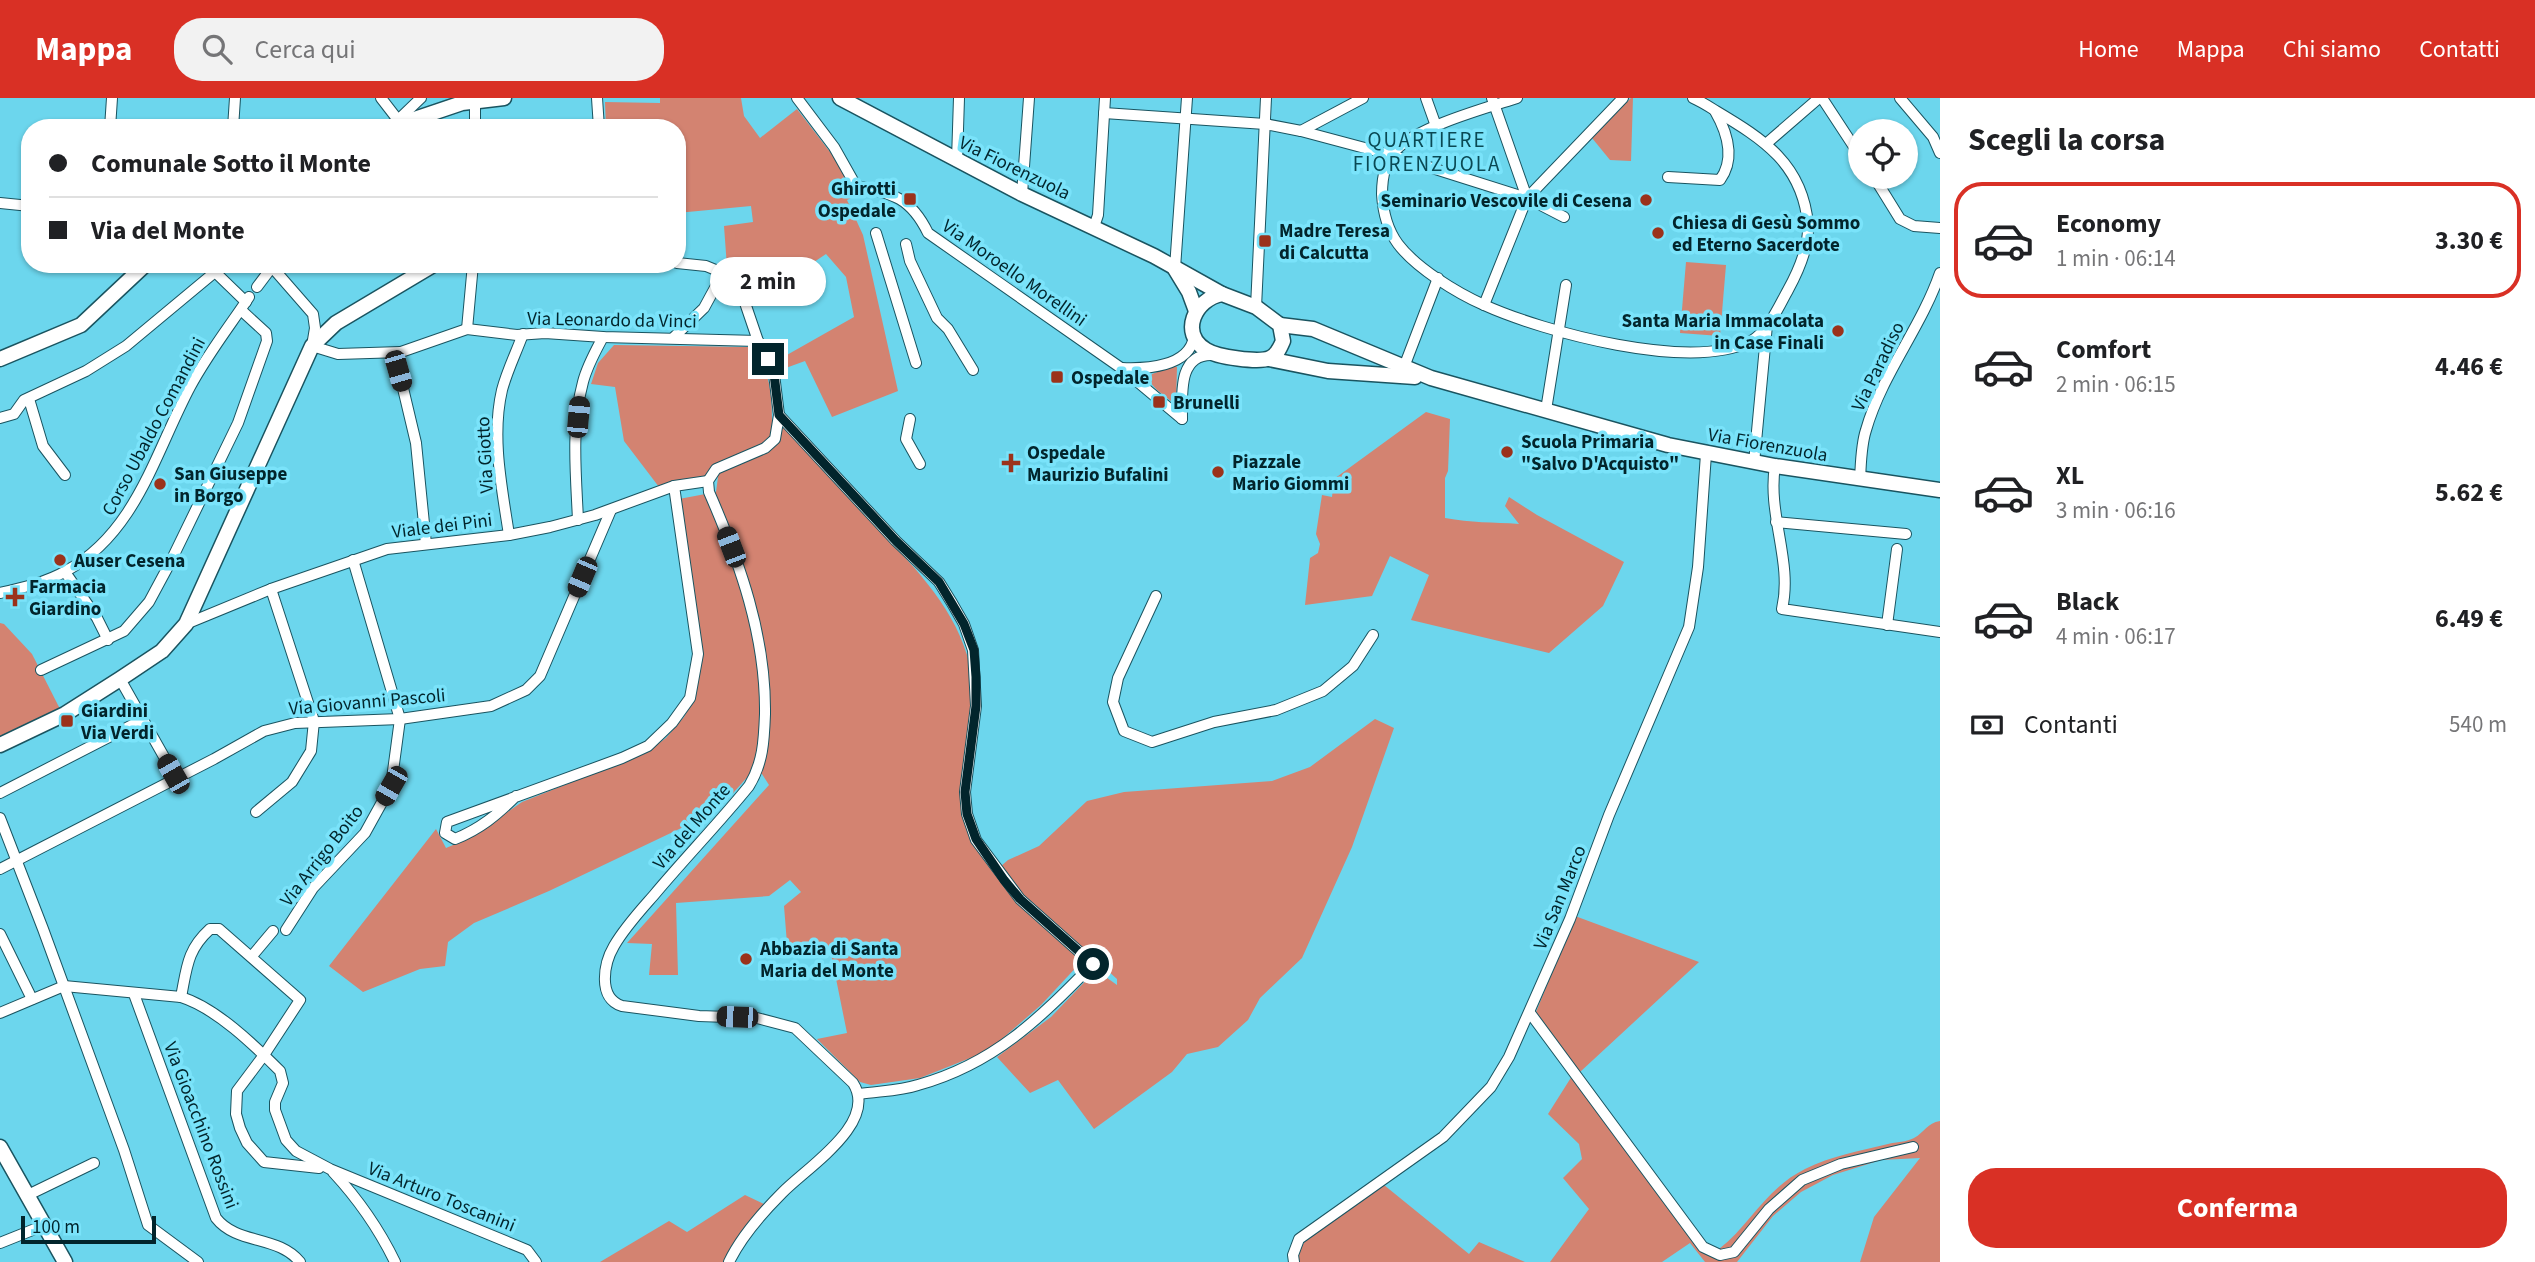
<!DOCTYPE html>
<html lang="it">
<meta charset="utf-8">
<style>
body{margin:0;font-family:"Source Sans 3",sans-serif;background:#f2f2f2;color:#202124;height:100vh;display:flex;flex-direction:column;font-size:26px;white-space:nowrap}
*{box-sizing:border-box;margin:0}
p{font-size:23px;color:#757577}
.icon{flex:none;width:38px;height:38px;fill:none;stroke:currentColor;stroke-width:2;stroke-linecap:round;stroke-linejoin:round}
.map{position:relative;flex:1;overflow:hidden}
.drawer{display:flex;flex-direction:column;background:#fff;width:595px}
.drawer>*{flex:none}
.banner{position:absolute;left:21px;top:21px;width:665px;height:154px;border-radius:28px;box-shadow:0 2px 5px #0004;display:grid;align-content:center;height:154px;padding:0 28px;background:#fff}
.controls{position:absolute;left:1848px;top:21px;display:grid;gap:14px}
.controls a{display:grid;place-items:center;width:70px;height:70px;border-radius:50%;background:#fff;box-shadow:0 2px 5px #0004;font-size:35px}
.scale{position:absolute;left:21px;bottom:18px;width:135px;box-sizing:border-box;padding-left:7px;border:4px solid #02252c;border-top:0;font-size:19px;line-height:24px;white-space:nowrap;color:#02252c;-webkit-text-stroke:5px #7ae3fa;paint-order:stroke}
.end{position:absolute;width:32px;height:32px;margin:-16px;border:9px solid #02252c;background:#fff;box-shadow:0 0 0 4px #fff}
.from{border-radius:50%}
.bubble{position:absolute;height:49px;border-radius:24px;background:#fff;box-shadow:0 2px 5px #0004;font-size:23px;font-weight:700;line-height:49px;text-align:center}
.car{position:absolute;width:21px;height:42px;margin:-21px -10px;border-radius:9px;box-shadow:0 0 5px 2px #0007;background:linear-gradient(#222 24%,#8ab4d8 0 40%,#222 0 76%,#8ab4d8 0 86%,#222 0)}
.banner b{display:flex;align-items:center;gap:24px;height:66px;font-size:26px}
.banner b+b{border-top:2px solid #e0e0e0}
.banner i{width:18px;height:18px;background:#202124}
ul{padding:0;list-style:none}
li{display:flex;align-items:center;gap:21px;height:116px;margin:0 14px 10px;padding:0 14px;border:4px solid transparent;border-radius:28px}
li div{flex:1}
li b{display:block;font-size:26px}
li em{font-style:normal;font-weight:700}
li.selected{border-color:#d93025}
li>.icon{width:63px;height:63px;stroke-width:1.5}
h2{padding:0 28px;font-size:32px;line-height:84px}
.pay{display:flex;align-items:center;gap:18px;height:77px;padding:0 28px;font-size:26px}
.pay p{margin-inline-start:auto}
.cta{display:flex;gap:14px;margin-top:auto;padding:14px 28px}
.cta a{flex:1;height:80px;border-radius:28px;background:#d93025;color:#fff;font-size:28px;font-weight:700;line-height:80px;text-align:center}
header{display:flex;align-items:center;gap:42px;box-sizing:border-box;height:98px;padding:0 35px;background:#d93025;color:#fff}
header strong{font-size:33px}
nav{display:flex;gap:38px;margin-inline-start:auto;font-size:24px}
.search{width:490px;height:63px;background:#f2f2f2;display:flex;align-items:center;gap:18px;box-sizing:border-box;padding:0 24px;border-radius:28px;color:#757577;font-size:26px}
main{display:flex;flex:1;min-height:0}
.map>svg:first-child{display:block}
.green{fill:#d38371}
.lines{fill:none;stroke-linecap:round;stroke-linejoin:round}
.street-casing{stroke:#1a5460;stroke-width:12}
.secondary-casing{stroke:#1a5460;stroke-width:17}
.street{stroke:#fff;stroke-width:10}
.secondary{stroke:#fff;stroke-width:14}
.route{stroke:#02252c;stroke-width:9}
.poi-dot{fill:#9b321b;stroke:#7ae3fa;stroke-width:2.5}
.labels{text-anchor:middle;stroke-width:7;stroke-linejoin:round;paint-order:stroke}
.street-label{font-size:19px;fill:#02252c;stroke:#7ae3fa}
.poi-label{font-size:19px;font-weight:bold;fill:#02252c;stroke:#7ae3fa;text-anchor:start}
.neighbourhood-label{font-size:21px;letter-spacing:2px;fill:#0a4954;stroke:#7ae3fa}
</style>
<header>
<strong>Mappa</strong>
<div class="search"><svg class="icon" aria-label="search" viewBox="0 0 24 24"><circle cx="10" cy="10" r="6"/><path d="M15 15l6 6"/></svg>Cerca qui</div>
<nav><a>Home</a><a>Mappa</a><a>Chi siamo</a><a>Contatti</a></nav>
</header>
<main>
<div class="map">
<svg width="1940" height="1164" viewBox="0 0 1940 1164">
<rect width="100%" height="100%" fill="#6cd6ed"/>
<g class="green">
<path d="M660 0H741L744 18 760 40 797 11 837 63 855 98 847 102 863 137 898 293 832 319 805 263 783 271 778 262 854 219 846 179 826 156 751 206 739 177 727 169 724 128 753 124 751 108 677 115V30H606L605 4 660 5Z"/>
<path d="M1631 0H1633L1631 63 1610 62 1592 40Z"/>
<path d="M1686 164 1726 167 1720 238 1680 235Z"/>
<path d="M614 247 752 249C770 271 772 297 772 324L783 327C813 359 843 392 873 425 910 465 951 504 967 557 977 589 967 631 964 663 962 679 959 695 962 711 971 769 1042 824 1083 862L1041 907 988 953 920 980 871 987 860 984 817 941 847 935 830 851 788 858 784 808 801 794 790 782 769 798 676 805 678 877H649L652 846 627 845 769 687 762 676 751 675 717 713 549 793 474 825 448 844 445 868 420 871 363 894 329 868 436 731 446 750 470 740 522 704 647 654 666 640 684 619 696 597 701 556 679 401 716 394 718 379 673 384 659 389 624 343 615 289 591 286 598 265Z"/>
<path d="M1174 268 1177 269 1176 307 1157 292 1149 283 1152 276Z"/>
<path d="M1426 314 1450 321 1448 373 1445 380V420C1471 425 1493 424 1519 426L1505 408 1509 399 1537 417 1624 464 1603 508 1549 555 1411 522 1429 477 1390 458 1372 498 1305 507 1310 460 1318 455 1320 446 1316 436 1322 397 1332 399 1334 381Z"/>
<path d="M0 525 4 526 32 556 60 611 0 639Z"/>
<path d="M1375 621 1394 630 1352 749 1302 860 1260 900 1248 922 1218 949 1187 956 1172 974 1094 1031 1058 982 1030 995 997 959 1051 919 1096 872 1117 887V881L1024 797 1000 769 1008 762 1039 748 1087 703 1124 694 1272 683 1310 669Z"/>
<path d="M1575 818 1699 864 1580 974 1701 1143 1719 1151C1751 1126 1765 1091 1805 1071 1831 1058 1860 1053 1888 1046 1896 1044 1907 1044 1914 1040 1925 1034 1927 1025 1940 1023V1164H1860L1874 1119 1920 1060 1881 1062 1833 1077 1801 1094 1773 1118 1737 1164H1705L1690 1145 1662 1164H1550L1589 1111 1563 1080 1582 1061 1579 1046 1548 1016 1572 978 1579 974 1536 914Z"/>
<path d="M1384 1087 1469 1156 1479 1144 1525 1164H1299C1298 1157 1301 1149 1305 1143 1321 1124 1362 1102 1384 1087Z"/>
<path d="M745 1097 764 1106 725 1164H600L669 1123 687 1134Z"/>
</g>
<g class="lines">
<g class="street-casing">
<g id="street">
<path d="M381 0 398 22 421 0"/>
<path d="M597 0 599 30"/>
<path d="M797 0 834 49 856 88C893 95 911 100 928 135L1121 270 1182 321"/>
<path d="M1426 0 1436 28"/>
<path d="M1492 0 1527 100"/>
<path d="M1517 0C1486 10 1417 29 1396 52 1385 63 1382 81 1382 96 1383 114 1387 131 1398 146 1416 170 1457 195 1484 207 1544 234 1690 274 1751 243 1768 234 1779 208 1788 192 1799 172 1809 149 1808 127 1803 66 1763 41 1716 13 1708 8 1702 4 1693 0"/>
<path d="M1822 0 1860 58"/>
<path d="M1900 0 1933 39 1940 55"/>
<path d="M1104 15 1265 26 1301 33 1391 57 1527 100 1564 119"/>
<path d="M110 30 112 0"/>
<path d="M233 30 235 0"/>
<path d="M475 30V3"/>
<path d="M1301 33 1363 0"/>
<path d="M1767 45 1819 0"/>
<path d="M957 62 959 0"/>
<path d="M1668 79 1720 82C1736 60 1727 34 1715 13"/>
<path d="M1874 79 1900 121 1914 128 1940 130"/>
<path d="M1022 96 1029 0"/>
<path d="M0 105 30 108"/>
<path d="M1094 129 1098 117 1105 0"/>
<path d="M876 135 916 265"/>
<path d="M906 146 910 163 937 220 948 231 973 272"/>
<path d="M677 165 706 168 723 175 733 182 742 196 758 243 774 276 779 317 775 341 765 350 716 371 708 383 709 394C740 465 766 538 765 616 764 643 763 665 749 688 719 725 685 760 654 797 640 813 625 829 614 848 604 865 597 900 622 908L699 918 757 920 795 930 853 985C879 1025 806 1070 782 1095 762 1115 741 1139 729 1164"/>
<path d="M1175 170 1187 0"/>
<path d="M257 189 272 169 313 216 315 230 312 248 338 256 401 254"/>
<path d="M1484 207 1527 100 1623 0"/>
<path d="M1256 209 1266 0"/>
<path d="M467 231 473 166"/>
<path d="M673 240 704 210 723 175"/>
<path d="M1404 269 1438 180"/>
<path d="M1122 270C1146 271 1189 269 1194 239"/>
<path d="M29 301 43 348 65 377"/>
<path d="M1546 312 1566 187"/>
<path d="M779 317 896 443 939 484 952 505 964 526 973 552 976 608 965 694 967 716 976 742 1020 801 1093 866C1039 921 994 966 918 987 900 993 879 993 860 996"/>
<path d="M0 320 14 316 24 302 86 273 126 248 215 174 246 204"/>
<path d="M910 321 906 341 920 366"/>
<path d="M1182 321C1182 296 1178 255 1213 257"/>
<path d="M1754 365 1767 227"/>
<path d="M1775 368C1767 416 1793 464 1782 511L1940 534"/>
<path d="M1860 381C1861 365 1861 347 1866 332 1882 276 1921 230 1940 175"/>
<path d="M578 422C576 377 571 328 583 284 587 268 595 254 603 239"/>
<path d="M1776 424 1906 436"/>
<path d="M509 437C502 390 491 339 502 292 507 273 516 255 523 236"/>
<path d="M426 446 416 345 397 265 401 254 467 231 517 237 545 235 603 239 758 243"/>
<path d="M65 474 97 520 108 542"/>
<path d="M0 495C22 490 47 484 66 473 136 435 155 355 190 289 207 257 229 229 249 199"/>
<path d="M1156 498 1118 580 1113 604 1124 633 1152 644 1214 624 1276 612 1323 593 1353 568 1373 537"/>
<path d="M186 526 271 491 387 451 509 437 550 429 595 417 674 388 708 383"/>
<path d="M1887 527 1897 451"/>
<path d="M41 572 124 533 149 504 170 465 238 325 267 243 266 235 241 212"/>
<path d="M120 581 176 680"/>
<path d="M0 695 142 622"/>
<path d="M516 698C497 717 480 731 455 741L445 735 447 724 622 660 648 648 672 625 690 600 698 556 674 388"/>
<path d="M256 714 292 684 311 653 314 623 271 491"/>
<path d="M0 720 43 831 124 1052 148 1127 198 1164"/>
<path d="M0 771 214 661 264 633 295 625 400 621 491 608 526 592 540 578 611 412"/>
<path d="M286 832 313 790 365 735 391 688 400 621 353 462"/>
<path d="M0 836 32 901"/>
<path d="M252 858 273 833"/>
<path d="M134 896 216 1120C237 1147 278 1137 300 1164"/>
<path d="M181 899C187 869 187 852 210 831H219L300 902 264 957 237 993 236 1016 240 1030 247 1045 264 1064 319 1070"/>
<path d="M0 915 64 888 181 899C216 910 254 947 280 973L283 985 275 1004V1012L286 1042 296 1053 330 1071 527 1152 536 1164"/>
<path d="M1530 915 1703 1149 1720 1157 1734 1154 1769 1111 1802 1082 1841 1066 1913 1049"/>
<path d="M333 1074C358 1101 379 1131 395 1164"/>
<path d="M28 1097 94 1065"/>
<path d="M0 1145 45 1127"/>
<path d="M1294 1164 1293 1157 1299 1141 1443 1039 1491 989 1509 959 1570 821 1609 717 1689 529 1698 469 1706 356"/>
</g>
</g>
<g class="secondary-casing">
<g id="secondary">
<path d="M840 0 1022 96 1154 158 1222 196"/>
<path d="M391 29 462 5 504 0"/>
<path d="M269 166 272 169 274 166"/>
<path d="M1175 171 1189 194 1196 213"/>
<path d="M1222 196 1256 209 1280 227 1283 243C1280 250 1277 257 1270 260 1259 265 1217 259 1206 252 1179 235 1195 201 1222 196Z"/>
<path d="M1280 227 1313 231 1431 280 1668 347 1775 368 1940 392"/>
<path d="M0 261 81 227 146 166"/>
<path d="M1269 261 1328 273 1415 279"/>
<path d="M0 647 65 616 120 581 162 553 186 526 312 248 336 225 435 166"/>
<path d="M0 1049 65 1164"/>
</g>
</g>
<use href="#street" class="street"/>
<use href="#secondary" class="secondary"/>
</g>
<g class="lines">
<path class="route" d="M768 261 774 276 779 317 896 443 939 484 964 526 974 552 976 579V608L965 694 967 716 976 741 1004 782 1020 801 1093 866"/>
</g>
<g class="poi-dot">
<rect x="903" y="94" width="14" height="14" rx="3.5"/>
<circle cx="1646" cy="102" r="7"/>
<circle cx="1658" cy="135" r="7"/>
<rect x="1258" y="136" width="14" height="14" rx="3.5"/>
<circle cx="1838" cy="233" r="7"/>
<rect x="1050" y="272" width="14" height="14" rx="3.5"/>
<rect x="1152" y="297" width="14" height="14" rx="3.5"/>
<circle cx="1507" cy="354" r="7"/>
<path d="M1007.5 354.5h7v7h7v7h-7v7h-7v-7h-7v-7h7z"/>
<circle cx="1218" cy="374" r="7"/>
<circle cx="160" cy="386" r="7"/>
<circle cx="60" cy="462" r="7"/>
<path d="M11.5 488.5h7v7h7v7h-7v7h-7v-7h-7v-7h7z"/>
<rect x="60" y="616" width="14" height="14" rx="3.5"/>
<circle cx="746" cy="861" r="7"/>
</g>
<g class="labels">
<g class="street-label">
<text transform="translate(1015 69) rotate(26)" y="7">Via Fiorenzuola</text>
<text transform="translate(1015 174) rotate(35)" y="7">Via Moroello Morellini</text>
<text transform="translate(612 221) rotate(1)" y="7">Via Leonardo da Vinci</text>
<text transform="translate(1877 268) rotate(-64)" y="7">Via Paradiso</text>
<text transform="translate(153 328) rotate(-62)" y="7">Corso Ubaldo Comandini</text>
<text transform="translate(1768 346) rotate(10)" y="7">Via Fiorenzuola</text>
<text transform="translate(484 357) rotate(-93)" y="7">Via Giotto</text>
<text transform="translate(442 427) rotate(-7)" y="7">Viale dei Pini</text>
<text transform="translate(367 603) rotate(-5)" y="7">Via Giovanni Pascoli</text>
<text transform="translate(691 728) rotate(-49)" y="7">Via del Monte</text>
<text transform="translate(321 757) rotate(-52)" y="7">Via Arrigo Boito</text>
<text transform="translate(1559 799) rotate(-68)" y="7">Via San Marco</text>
<text transform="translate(202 1027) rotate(69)" y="7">Via Gioacchino Rossini</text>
<text transform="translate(442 1098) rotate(22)" y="7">Via Arturo Toscanini</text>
</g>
<g class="poi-label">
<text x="896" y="97" text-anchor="end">Ghirotti<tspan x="896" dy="22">Ospedale</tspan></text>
<text x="1632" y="109" text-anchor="end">Seminario Vescovile di Cesena</text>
<text x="1672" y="131">Chiesa di Gesù Sommo<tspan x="1672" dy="22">ed Eterno Sacerdote</tspan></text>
<text x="1279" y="139">Madre Teresa<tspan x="1279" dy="22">di Calcutta</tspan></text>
<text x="1824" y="229" text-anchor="end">Santa Maria Immacolata<tspan x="1824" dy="22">in Case Finali</tspan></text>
<text x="1071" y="286">Ospedale</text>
<text x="1173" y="311">Brunelli</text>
<text x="1521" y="350">Scuola Primaria<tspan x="1521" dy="22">"Salvo D'Acquisto"</tspan></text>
<text x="1027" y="361">Ospedale<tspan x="1027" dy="22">Maurizio Bufalini</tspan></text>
<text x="1232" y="370">Piazzale<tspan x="1232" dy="22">Mario Giommi</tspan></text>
<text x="174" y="382">San Giuseppe<tspan x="174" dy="22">in Borgo</tspan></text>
<text x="74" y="469">Auser Cesena</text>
<text x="29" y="495">Farmacia<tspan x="29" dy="22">Giardino</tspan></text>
<text x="81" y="619">Giardini<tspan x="81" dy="22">Via Verdi</tspan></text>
<text x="760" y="857">Abbazia di Santa<tspan x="760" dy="22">Maria del Monte</tspan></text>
</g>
<g class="neighbourhood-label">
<text x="1427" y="49">QUARTIERE<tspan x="1427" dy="24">FIORENZUOLA</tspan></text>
</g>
</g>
</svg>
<div class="controls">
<a><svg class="icon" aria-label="locate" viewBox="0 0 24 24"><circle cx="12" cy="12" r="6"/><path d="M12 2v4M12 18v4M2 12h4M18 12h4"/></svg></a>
</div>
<div class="scale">100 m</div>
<i class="end from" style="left:1093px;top:866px"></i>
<i class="end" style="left:768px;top:261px"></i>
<div class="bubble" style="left:710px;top:159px;width:116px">2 min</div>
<i class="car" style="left:398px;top:273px;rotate:164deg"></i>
<i class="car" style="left:578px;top:319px;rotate:5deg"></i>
<i class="car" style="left:731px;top:449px;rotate:339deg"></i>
<i class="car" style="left:582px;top:479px;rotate:203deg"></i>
<i class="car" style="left:173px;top:676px;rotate:330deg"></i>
<i class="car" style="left:391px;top:688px;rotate:210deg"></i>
<i class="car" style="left:737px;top:919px;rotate:272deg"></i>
<div class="banner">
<b><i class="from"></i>Comunale Sotto il Monte</b>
<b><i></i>Via del Monte</b>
</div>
</div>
<section class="drawer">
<h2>Scegli la corsa</h2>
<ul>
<li class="selected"><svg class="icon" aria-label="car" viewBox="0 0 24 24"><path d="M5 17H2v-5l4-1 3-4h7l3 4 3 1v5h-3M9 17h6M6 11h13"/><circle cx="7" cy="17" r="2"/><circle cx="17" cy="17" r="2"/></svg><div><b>Economy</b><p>1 min · 06:14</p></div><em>3.30 €</em></li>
<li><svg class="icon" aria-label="car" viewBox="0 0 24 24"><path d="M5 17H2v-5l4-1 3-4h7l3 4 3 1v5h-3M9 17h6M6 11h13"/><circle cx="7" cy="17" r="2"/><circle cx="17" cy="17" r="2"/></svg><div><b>Comfort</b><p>2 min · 06:15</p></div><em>4.46 €</em></li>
<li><svg class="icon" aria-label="car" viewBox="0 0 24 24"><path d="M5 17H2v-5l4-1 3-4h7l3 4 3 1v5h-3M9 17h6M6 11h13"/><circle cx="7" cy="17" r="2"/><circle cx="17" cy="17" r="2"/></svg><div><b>XL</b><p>3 min · 06:16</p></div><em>5.62 €</em></li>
<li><svg class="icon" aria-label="car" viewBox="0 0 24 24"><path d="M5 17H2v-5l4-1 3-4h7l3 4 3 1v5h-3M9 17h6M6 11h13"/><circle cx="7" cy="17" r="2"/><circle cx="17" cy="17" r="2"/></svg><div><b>Black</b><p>4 min · 06:17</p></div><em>6.49 €</em></li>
</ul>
<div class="pay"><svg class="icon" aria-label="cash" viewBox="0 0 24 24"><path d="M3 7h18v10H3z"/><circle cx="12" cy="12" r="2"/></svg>Contanti<p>540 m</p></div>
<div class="cta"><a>Conferma</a></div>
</section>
</main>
